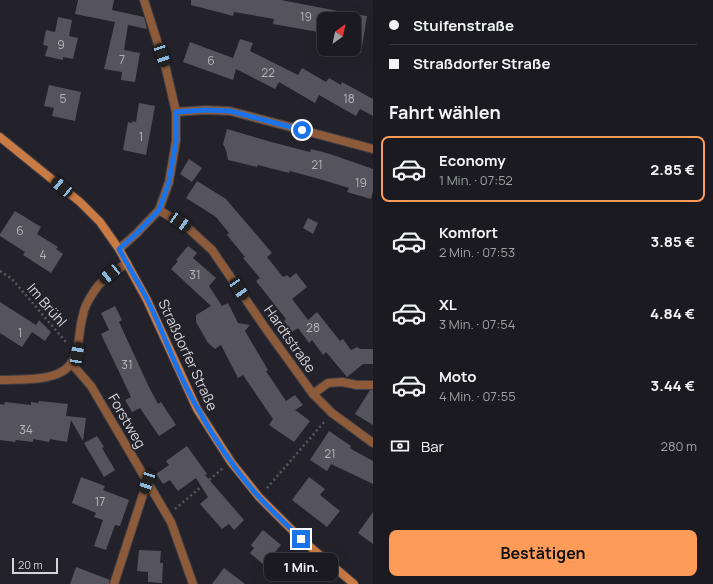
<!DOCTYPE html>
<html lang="de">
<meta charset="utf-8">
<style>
body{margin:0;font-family:Manrope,sans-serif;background:#27272d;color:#f1f3f6;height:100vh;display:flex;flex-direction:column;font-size:15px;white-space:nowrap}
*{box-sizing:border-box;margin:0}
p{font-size:13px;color:#9fa1a5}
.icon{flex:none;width:22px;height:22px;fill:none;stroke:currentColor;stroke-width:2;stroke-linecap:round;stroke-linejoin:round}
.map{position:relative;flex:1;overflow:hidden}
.side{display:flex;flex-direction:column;background:#1a1a20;width:340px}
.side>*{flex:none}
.hud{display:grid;align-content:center;height:88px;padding:0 16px;background:#1a1a20}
.needle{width:26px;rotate:33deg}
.controls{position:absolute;left:317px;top:12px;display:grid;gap:8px}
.controls a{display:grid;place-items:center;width:44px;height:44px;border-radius:8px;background:#1a1a20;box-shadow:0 4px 16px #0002,0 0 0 1px #38383e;font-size:20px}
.scale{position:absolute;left:12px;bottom:10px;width:46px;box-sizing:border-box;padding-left:4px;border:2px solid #d5d4d9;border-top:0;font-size:11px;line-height:14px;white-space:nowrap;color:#d5d4d9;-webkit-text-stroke:3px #23222a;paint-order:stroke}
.end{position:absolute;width:18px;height:18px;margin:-9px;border:5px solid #1a73e8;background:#fff;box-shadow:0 0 0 2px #fff}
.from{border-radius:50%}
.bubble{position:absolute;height:28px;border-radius:8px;background:#1a1a20;box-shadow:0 4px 16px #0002,0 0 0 1px #38383e;font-size:13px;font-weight:700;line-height:28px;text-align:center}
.car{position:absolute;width:12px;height:24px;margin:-12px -6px;border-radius:5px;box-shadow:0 0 3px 1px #0007;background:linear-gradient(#222 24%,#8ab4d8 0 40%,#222 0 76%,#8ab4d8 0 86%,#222 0)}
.hud b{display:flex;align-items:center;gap:14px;height:38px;font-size:15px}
.hud b+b{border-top:1px solid #38383e}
.hud i{width:10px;height:10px;background:#f1f3f6}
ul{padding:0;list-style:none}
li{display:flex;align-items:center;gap:12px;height:66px;margin:0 8px 6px;padding:0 8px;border:2px solid transparent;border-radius:8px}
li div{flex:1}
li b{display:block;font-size:15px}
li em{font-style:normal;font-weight:700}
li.on{border-color:#fe9b58}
li>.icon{width:36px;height:36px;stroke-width:1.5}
h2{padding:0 16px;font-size:18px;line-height:48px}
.pay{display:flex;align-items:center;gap:10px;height:44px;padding:0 16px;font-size:15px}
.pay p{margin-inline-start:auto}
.button{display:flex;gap:8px;margin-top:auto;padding:8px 16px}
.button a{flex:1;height:46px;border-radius:8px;background:#fe9b58;color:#111;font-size:16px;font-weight:700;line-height:46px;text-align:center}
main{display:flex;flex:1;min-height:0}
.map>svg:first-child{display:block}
.building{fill:#55545d}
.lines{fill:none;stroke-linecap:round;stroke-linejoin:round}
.lane-casing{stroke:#3f3e46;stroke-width:10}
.street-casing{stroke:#3f3e46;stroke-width:10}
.secondary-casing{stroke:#3f3e46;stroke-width:10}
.path{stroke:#59585f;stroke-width:2.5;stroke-dasharray:2 3;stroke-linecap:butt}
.lane{stroke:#8d5b3a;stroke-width:8}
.street{stroke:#8d5b3a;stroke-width:8}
.secondary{stroke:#ca7a43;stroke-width:8}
.route{stroke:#1a73e8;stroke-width:5}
.labels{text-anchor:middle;stroke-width:3;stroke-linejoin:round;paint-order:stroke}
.number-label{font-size:12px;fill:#b5b4ba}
.street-label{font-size:14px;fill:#d5d4d9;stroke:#23222a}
</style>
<main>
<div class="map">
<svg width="373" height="584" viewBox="0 0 373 584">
<rect width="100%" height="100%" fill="#23222a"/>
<g class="building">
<path d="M78 0H114L112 10 144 17 147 29 128 25 124 50 140 53 135 82 121 80 122 72 104 69 115 22 75 14Z"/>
<path d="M191 0H281L348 13V19H324V33L273 24 274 19 234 12 233 16 218 12 191 5Z"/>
<path d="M354 14 367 16 361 53 354 52Z"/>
<path d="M58 17 72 20 69 36 78 38 73 59 63 57V60L45 56 48 46 43 45 46 30 55 32Z"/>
<path d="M240 39 253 43 250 51 298 75 302 68 326 82 329 78 341 85 342 82 373 99V116L360 109 356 116 319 95 315 103 279 82 275 89 236 69 233 80 183 62 190 42 233 58Z"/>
<path d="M49 85 81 92 75 121 52 116 54 108 44 106Z"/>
<path d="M139 103 155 106 146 155 123 150 128 122 132 123V121L136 122Z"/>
<path d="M227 129 275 143 310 152 311 149 330 154 373 169V191L371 199 347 192 349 188 323 180 290 171 289 173 258 165 257 167 228 160 226 150 223 144Z"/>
<path d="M189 159 202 168 192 182 180 174Z"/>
<path d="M197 181 226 199 272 253 267 257 283 277 287 275 290 278 296 273 307 287 292 299 308 320 317 312 340 341 343 339 351 350 357 347 360 349H373V364H363L347 377 326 352 323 355 312 340 309 343 298 328 292 332 284 321 286 319 256 281 260 278 243 258 245 257 227 235 229 233 216 217 186 198Z"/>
<path d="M15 211 41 227 37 234 58 247 56 249 63 254 51 273 23 255 25 252 0 236V234Z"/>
<path d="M308 218 318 223 313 234 303 228Z"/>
<path d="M188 246 197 253 193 258 216 278 209 286 222 306 228 303 238 323 250 325 245 331 268 370 266 371 286 401 295 395 303 405 295 410 310 421 294 442 269 425 273 419 243 375 238 378 221 345 215 349 208 343 196 322V315L211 306 171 269 178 261 176 260Z"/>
<path d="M0 302 36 325 39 320 51 332 45 341 32 332 22 347 0 333Z"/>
<path d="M115 306 122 320 119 322 149 387 158 404 161 402 176 425 159 436 140 408 132 412 125 400 131 397 101 334 109 330 101 313Z"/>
<path d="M370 390H373V425L355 414Z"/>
<path d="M39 401 68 404 66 416 86 418 83 441 71 420 67 442 50 439 49 442 33 439V442L16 440 15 442 0 440V404L4 405 5 402 31 405V402L38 403Z"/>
<path d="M329 431 351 446 350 448 353 450 373 461V484L331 464 327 471 310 460Z"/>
<path d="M97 436 104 447 102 448 115 470 104 477 84 443Z"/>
<path d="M187 446 207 474 205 475 244 520 234 530 229 524 222 529 200 504 208 497 196 478 178 491 170 480 163 484 156 474 169 465 166 461Z"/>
<path d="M81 477 105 486 103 490 129 500 120 526 115 525 106 550 94 546 103 520 94 517 96 513 72 503Z"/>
<path d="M309 477 325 489 320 495 340 511 327 527 292 500Z"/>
<path d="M373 512V544L358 533Z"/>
<path d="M263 530 281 545 264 565 250 553 254 548 251 545Z"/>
<path d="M139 550 161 551 160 563H163L162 583 148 582V572L137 571Z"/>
<path d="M76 567 110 580 109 584H70Z"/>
<path d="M224 568 245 584H212Z"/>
</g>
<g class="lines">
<g class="lane-casing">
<path id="lane" d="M114 584 147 482"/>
</g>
<g class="street-casing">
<g id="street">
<path d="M176 112 205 110 230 111 373 149"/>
<path d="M159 210 188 228 212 250 266 329 313 394 332 413 373 443"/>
<path d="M119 249 136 234 159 210 169 182 176 141V112L166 69 144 0"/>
<path d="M71 363 91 386 171 522 193 584"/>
<path d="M0 380C18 379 48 381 63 371 82 359 77 334 83 315 84 308 89 299 93 293 101 279 114 272 127 263"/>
<path d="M313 394 328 383 342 382 357 385H373"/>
</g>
</g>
<g class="secondary-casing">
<path id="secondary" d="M0 137 80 202 100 222 119 249 147 300 197 409 231 462 259 497 301 539 354 584"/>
</g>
<g class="path">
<path d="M0 271 12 279 66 342"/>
<path d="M267 488 325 421"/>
<path d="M175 509 223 468"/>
</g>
<use href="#lane" class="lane"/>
<use href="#street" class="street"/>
<use href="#secondary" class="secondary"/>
</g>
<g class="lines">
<path class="route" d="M301 539C287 525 272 511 258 496 235 470 215 440 198 409 177 374 165 335 147 299 138 282 128 266 119 249L136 234 159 210 169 182 176 141V112L205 110 230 111 302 130"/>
</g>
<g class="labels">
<g class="number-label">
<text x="306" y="21">19</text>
<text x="61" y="49">9</text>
<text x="122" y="64">7</text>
<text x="211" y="65">6</text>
<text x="268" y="77">22</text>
<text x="63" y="103">5</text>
<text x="349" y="103">18</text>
<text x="141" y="141">1</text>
<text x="317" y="169">21</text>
<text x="361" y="187">19</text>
<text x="20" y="235">6</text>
<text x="43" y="259">4</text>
<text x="195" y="279">31</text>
<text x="313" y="332">28</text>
<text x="20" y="337">1</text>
<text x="127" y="369">31</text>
<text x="26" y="434">34</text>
<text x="330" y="458">21</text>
<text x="100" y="506">17</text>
</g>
<g class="street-label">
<text transform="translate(47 305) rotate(49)" y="5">Im Brühl</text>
<text transform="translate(290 339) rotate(55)" y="5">Hardtstraße</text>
<text transform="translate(188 355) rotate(65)" y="5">Straßdorfer Straße</text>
<text transform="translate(127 421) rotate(60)" y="5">Forstweg</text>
</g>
</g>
</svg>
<div class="controls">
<a><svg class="needle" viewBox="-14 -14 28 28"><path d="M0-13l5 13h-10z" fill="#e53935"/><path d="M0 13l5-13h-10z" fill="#9fa1a5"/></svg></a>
</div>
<div class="scale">20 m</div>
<i class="end from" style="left:302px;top:130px"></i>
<i class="end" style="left:301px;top:539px"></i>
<div class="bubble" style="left:264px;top:553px;width:74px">1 Min.</div>
<i class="car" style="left:162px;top:55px;rotate:162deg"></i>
<i class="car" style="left:62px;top:187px;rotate:310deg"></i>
<i class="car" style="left:180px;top:222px;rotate:124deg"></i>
<i class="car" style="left:110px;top:274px;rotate:231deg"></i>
<i class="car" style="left:239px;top:289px;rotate:146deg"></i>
<i class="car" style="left:77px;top:354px;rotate:9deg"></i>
<i class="car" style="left:147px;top:482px;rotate:198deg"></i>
</div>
<section class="side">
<div class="hud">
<b><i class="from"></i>Stuifenstraße</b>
<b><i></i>Straßdorfer Straße</b>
</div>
<h2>Fahrt wählen</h2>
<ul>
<li class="on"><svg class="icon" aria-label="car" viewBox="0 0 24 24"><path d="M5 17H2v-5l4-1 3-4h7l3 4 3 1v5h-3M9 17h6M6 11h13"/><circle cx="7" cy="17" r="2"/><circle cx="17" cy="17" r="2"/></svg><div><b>Economy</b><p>1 Min. · 07:52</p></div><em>2.85 €</em></li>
<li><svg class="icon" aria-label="car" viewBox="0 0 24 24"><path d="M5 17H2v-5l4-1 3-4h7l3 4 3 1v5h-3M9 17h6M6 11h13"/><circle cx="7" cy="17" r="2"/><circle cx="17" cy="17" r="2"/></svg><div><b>Komfort</b><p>2 Min. · 07:53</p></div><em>3.85 €</em></li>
<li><svg class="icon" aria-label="car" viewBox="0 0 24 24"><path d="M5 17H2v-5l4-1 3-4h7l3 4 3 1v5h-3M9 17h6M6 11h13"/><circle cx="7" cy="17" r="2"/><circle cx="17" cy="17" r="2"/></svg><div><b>XL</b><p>3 Min. · 07:54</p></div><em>4.84 €</em></li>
<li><svg class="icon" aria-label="car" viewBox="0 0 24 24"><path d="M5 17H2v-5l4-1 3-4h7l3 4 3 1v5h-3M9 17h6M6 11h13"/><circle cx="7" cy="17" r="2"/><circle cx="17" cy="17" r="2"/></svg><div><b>Moto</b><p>4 Min. · 07:55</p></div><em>3.44 €</em></li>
</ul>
<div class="pay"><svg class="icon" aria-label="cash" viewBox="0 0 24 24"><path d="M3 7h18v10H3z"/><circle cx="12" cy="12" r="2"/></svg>Bar<p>280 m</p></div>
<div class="button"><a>Bestätigen</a></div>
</section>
</main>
